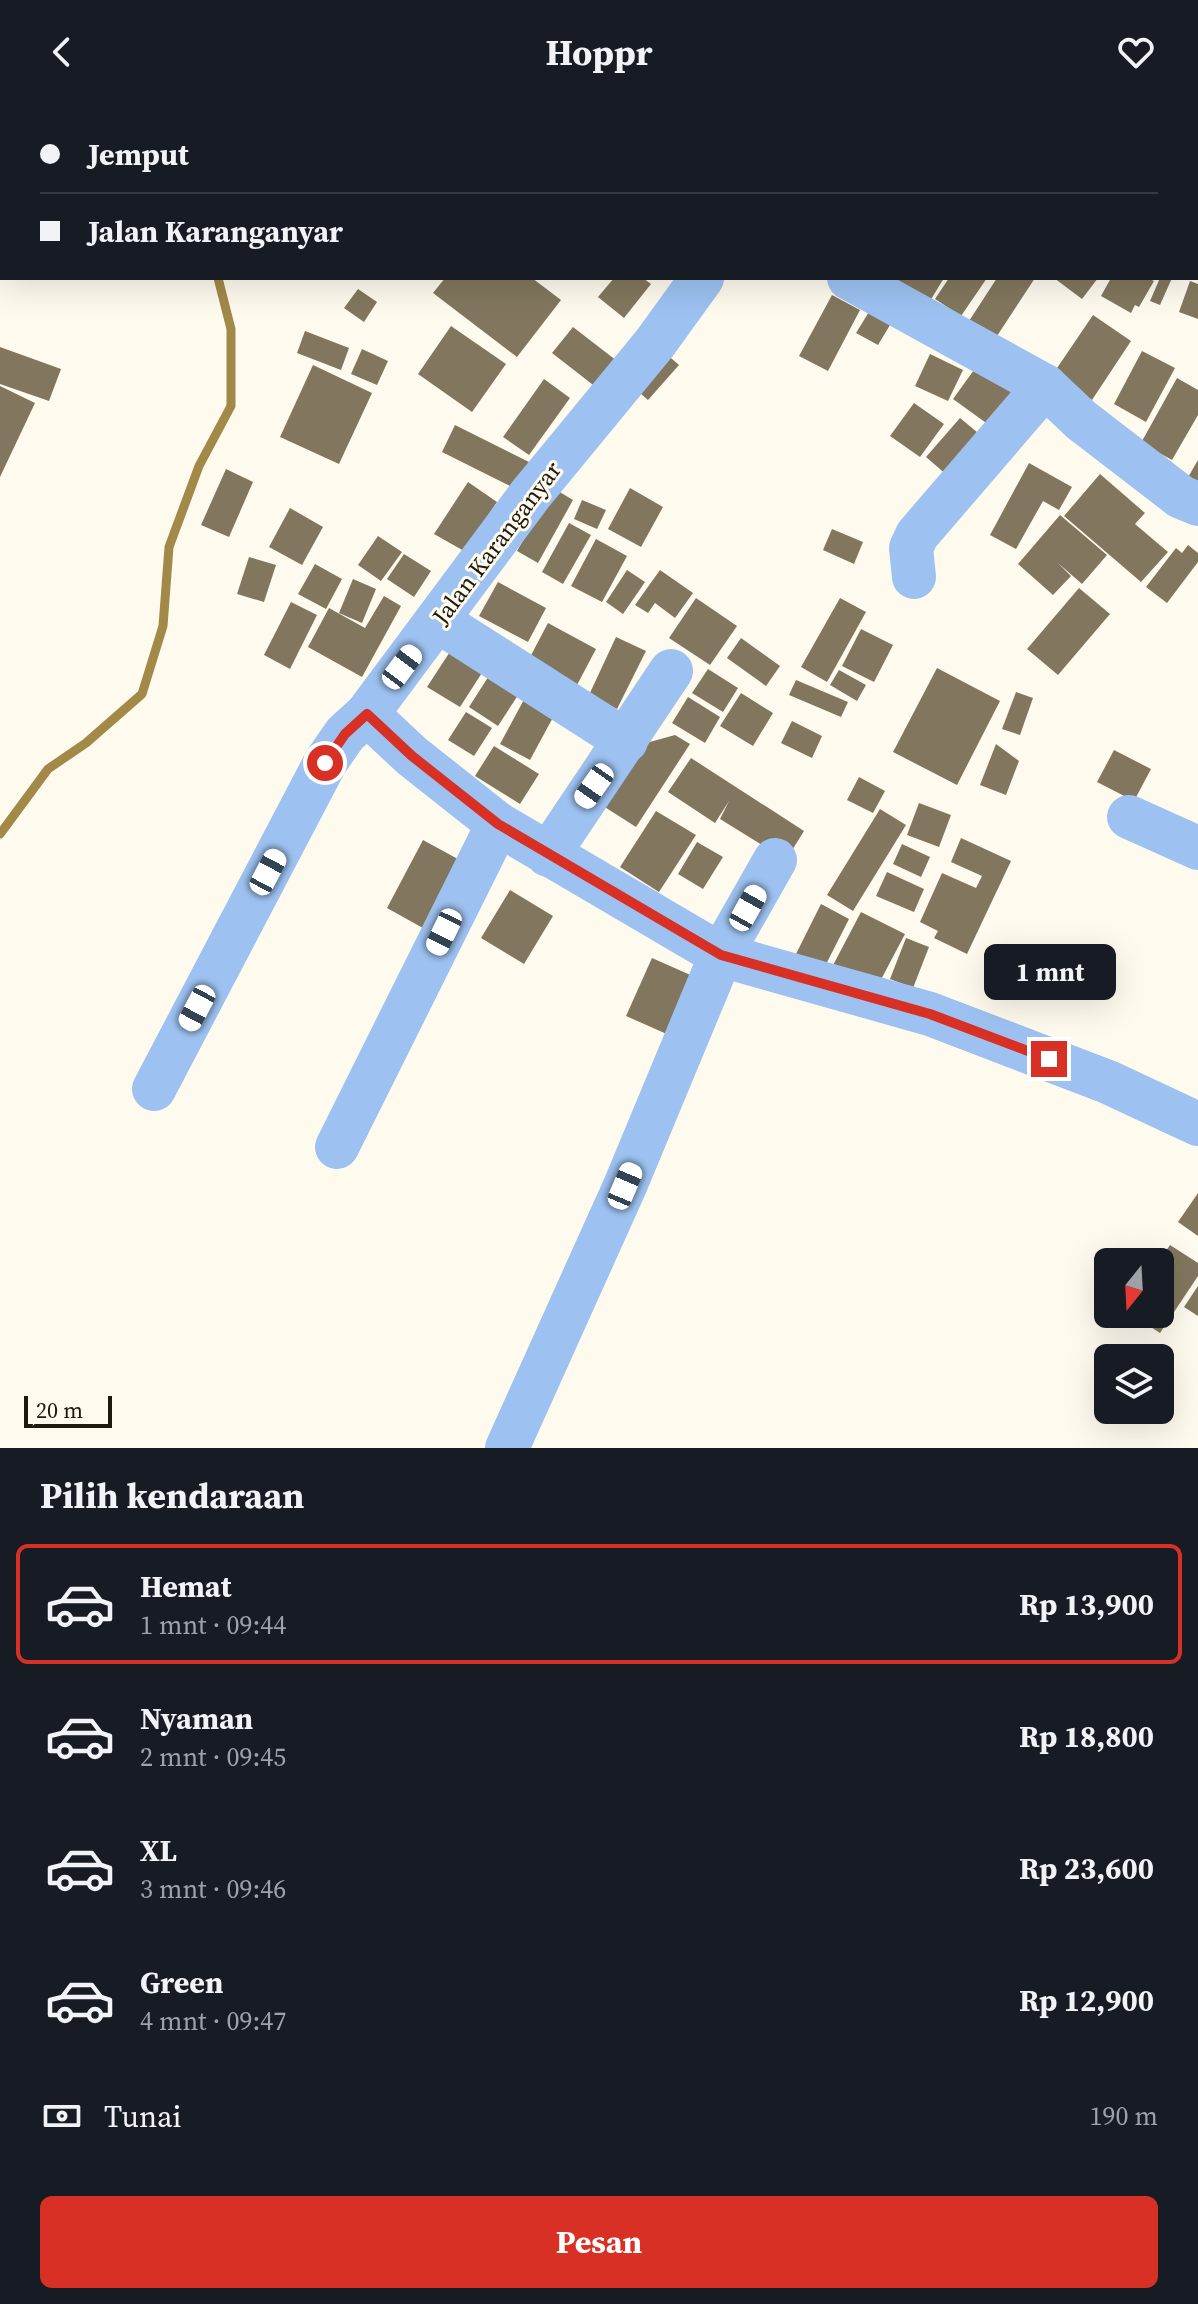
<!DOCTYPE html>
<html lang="id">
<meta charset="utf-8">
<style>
body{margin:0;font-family:"Source Serif 4",serif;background:#20242c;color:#f1f3f6;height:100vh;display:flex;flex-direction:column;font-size:30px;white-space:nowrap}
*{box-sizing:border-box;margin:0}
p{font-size:26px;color:#9ea1a6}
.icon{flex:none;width:44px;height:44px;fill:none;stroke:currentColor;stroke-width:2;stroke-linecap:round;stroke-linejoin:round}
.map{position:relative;height:1344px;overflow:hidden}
.side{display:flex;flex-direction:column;background:#171b24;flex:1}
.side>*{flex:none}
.guide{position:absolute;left:0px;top:0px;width:1198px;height:176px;box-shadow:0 8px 32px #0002;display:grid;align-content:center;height:176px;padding:0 40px;background:#171b24}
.needle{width:52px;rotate:198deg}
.buttons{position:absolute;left:1094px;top:1144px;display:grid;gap:16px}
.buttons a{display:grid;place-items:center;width:80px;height:80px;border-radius:12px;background:#171b24;box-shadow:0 8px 32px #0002;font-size:40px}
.scale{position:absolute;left:24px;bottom:20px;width:88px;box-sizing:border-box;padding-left:8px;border:4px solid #1e1a10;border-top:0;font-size:22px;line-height:28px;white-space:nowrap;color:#1e1a10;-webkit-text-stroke:6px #fffaee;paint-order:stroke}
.end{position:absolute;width:36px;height:36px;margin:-18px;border:10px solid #d93025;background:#fff;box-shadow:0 0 0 4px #fff}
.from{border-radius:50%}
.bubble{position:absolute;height:56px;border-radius:12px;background:#171b24;box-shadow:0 8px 32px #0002;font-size:26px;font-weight:700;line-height:56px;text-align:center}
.car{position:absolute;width:24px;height:48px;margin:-24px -12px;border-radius:10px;box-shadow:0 0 6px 2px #0007;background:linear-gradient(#fff 24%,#345 0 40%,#fff 0 76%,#345 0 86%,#fff 0)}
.guide b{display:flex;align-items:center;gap:28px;height:76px;font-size:30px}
.guide b+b{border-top:2px solid #363941}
.guide i{width:20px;height:20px;background:#f1f3f6}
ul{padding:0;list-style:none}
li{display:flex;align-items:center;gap:24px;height:120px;margin:0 16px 12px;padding:0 24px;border:4px solid transparent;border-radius:12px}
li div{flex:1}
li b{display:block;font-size:30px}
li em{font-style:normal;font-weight:700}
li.selected{border-color:#d93025}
li>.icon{width:72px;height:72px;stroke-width:1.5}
h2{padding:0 40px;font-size:36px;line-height:96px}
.pay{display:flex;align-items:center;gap:20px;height:88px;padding:0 40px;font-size:30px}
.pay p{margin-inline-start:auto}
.cta{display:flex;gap:16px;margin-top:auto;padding:16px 40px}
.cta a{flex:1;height:92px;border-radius:12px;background:#d93025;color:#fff;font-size:32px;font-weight:700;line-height:92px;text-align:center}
header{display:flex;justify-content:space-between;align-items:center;height:104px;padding:0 40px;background:#171b24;font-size:36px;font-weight:700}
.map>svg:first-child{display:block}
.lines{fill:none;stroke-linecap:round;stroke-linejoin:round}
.stream{stroke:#a28948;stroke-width:9}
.building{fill:#82775e}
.minor{stroke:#9dc2f1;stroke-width:44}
.route{stroke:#d93025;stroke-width:10}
.labels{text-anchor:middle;stroke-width:6;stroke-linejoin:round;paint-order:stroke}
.street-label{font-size:24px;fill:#1e1a10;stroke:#fffaee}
</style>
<header><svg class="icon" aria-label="back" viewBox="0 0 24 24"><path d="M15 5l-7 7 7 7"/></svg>Hoppr<svg class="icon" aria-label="heart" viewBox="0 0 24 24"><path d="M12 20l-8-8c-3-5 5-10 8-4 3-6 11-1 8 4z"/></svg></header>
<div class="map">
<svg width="1198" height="1344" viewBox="0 0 1198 1344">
<rect width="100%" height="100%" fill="#fffaee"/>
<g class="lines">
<path class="stream" d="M0 730 48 665 86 639 142 590 163 522 169 443 199 362 231 302V225L218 174"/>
</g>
<g class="building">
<path d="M445 174H532L561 196 517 253 433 189Z"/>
<path d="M614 174H643L651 180 624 214 598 193Z"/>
<path d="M894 174H944L930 197Z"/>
<path d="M949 174H987L961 212 935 195Z"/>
<path d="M997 174H1035L995 235 969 217Z"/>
<path d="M1054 174H1098L1082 195Z"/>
<path d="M1111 174H1148L1154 177 1139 203 1135 201 1131 209 1101 192Z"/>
<path d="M1160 174H1172L1160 201 1150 197Z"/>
<path d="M1190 177 1198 180V215L1179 208Z"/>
<path d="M358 185 377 198 364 218 344 204Z"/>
<path d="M832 191 860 206 828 267 799 252Z"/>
<path d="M872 203 893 216 878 241 856 229Z"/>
<path d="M1093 211 1131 237 1092 296 1053 270Z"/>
<path d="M451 222 506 260 472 308 418 270Z"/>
<path d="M573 223 617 257 597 284 552 249Z"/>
<path d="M305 227 349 244 341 266 297 249Z"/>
<path d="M0 243 61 265 49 297 0 280Z"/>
<path d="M362 245 388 257 377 281 351 270Z"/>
<path d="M1142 247 1175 264 1146 318 1114 300Z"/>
<path d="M664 248 679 261 648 296 633 283Z"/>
<path d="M930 250 963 266 948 297 915 282Z"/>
<path d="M979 259 1026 293 1000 329 953 295Z"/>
<path d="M313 261 372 289 339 360 280 333Z"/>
<path d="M1177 274 1198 286V311L1172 356 1141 339Z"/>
<path d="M544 275 570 294 529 351 503 333Z"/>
<path d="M0 282 35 299 0 373Z"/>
<path d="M914 299 944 320 920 353 890 332Z"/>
<path d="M960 314 989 338 955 378 926 353Z"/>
<path d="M455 321 533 360 520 387 442 348Z"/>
<path d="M1198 356V381L1187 375Z"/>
<path d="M1029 359 1072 383 1059 406 1043 397 1016 445 990 431Z"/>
<path d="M226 365 253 378 229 433 201 421Z"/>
<path d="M1100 370 1145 409 1135 420 1168 448 1141 478 1064 412Z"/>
<path d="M468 378 497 398 464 447 434 430Z"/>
<path d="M553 384 573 396 538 459 517 447Z"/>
<path d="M630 384 663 403 641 443 608 425Z"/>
<path d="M582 396 606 406 597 425 574 415Z"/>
<path d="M290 404 323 423 302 461 269 443Z"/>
<path d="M1060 411 1107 451 1082 480 1058 459 1071 472 1053 491 1018 460Z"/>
<path d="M569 419 591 431 563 480 542 468Z"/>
<path d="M832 425 863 438 854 460 823 446Z"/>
<path d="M378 432 402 448 381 477 358 461Z"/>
<path d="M596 435 627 452 602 498 571 482Z"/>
<path d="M1188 441 1198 449V458L1167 499 1146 483 1176 444 1182 449Z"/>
<path d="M404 450 431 467 414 493 387 475Z"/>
<path d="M249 453 276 461 264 498 237 490Z"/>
<path d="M315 460 342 475 326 505 298 490Z"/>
<path d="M627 466 645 478 623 510 606 498Z"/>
<path d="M660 466 693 489 675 514 655 499 648 509 635 501Z"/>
<path d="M353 475 376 485 362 519 339 509Z"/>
<path d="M498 478 546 504 528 538 479 512Z"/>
<path d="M1079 484 1110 510 1058 571 1027 545Z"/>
<path d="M384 492 401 502 362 573 308 543 329 504 365 524Z"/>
<path d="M696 494 737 522 710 561 669 534Z"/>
<path d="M840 494 866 508 827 578 801 563Z"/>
<path d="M291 498 317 511 290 565 264 551Z"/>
<path d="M548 519 596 545 577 581 529 555Z"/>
<path d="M861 525 893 541 874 578 842 562Z"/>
<path d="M616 533 646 547 617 605 589 591Z"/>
<path d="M741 534 780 562 766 582 727 554Z"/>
<path d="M455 540 487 561 460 603 427 583Z"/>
<path d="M937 564 1000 597 957 681 893 648Z"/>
<path d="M708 565 738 584 723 608 692 589Z"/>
<path d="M839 566 866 581 857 597 830 581Z"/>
<path d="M492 567 522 585 498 622 469 603Z"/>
<path d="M796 576 848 598 841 613 789 591Z"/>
<path d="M1016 588 1033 594 1020 631 1002 625Z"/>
<path d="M741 589 773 609 753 642 720 622Z"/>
<path d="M527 590 557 606 530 656 500 640Z"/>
<path d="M688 593 720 613 705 639 672 619Z"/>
<path d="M466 608 492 624 474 652 448 636Z"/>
<path d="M792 617 822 632 812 654 781 639Z"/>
<path d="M675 631 690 640 636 723 600 700 639 641Z"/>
<path d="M996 640 1019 657 1006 691 980 681Z"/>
<path d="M494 642 539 670 520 700 475 672Z"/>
<path d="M1114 646 1151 665 1134 697 1097 678Z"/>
<path d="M691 654 804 727 786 756 720 715 729 697 715 719 668 688Z"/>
<path d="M859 673 885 687 873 709 847 696Z"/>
<path d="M919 699 951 711 939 743 907 731Z"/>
<path d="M880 705 906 721 853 807 827 791Z"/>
<path d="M656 707 696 731 659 788 620 763Z"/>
<path d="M961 734 1011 757 967 850 934 834 938 827 920 818 942 769 976 784 982 772 951 758Z"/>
<path d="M423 736 467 760 430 828 387 804Z"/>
<path d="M697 738 723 753 703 785 678 770Z"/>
<path d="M902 740 930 753 921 773 893 760Z"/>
<path d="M887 768 924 785 914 808 876 792Z"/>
<path d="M510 786 553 812 524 860 481 834Z"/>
<path d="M821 800 849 815 818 876 790 862Z"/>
<path d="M861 808 905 830 875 887 831 865Z"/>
<path d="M906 834 929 843 913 884 890 875Z"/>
<path d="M652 854 704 877 678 935 626 912Z"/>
<path d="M1198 1089V1132L1178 1118Z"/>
<path d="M1170 1141 1198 1159V1172L1160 1229 1131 1210H1160V1156Z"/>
<path d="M1198 1182V1212L1184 1203Z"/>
</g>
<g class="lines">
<g class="minor">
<path d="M512 0 519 2"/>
<path d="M1115 0 1118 2"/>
<path d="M807 2V0"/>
<path d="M1196 49 1198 50"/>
<path d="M702 174 655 239 530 391 367 610 412 652 498 720 721 851 930 910 1108 978 1198 1020"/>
<path d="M849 174 1045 282 1081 316 1181 393 1198 400"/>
<path d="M914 473 911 444 917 431 1045 282"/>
<path d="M438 517 626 637"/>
<path d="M1129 713 1198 744"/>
<path d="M548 751 671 567"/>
<path d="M154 985 325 659 345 630 367 610"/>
<path d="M337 1043 498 720"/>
<path d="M507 1344 625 1082 721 851 775 756"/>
</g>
</g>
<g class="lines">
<path class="route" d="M325 659 345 630 367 610 412 652 498 720 721 851 930 910 1049 955"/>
</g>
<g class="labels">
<g class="street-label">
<text transform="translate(497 439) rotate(-53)" y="8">Jalan Karanganyar</text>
</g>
</g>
</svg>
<div class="buttons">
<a><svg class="needle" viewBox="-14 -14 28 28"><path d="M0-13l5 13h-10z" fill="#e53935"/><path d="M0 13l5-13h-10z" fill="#9ea1a6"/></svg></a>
<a><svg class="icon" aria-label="layers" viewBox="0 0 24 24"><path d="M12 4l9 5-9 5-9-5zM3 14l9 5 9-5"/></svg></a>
</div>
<div class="scale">20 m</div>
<i class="end from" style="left:325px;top:659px"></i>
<i class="end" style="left:1049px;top:955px"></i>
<div class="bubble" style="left:984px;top:840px;width:132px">1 mnt</div>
<i class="car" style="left:402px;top:563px;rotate:37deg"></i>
<i class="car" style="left:594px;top:682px;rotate:215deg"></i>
<i class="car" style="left:268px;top:768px;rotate:28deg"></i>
<i class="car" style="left:748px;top:804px;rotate:29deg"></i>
<i class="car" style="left:444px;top:828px;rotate:206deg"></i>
<i class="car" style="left:197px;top:904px;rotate:208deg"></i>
<i class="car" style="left:625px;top:1082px;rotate:23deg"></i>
<div class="guide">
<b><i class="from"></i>Jemput</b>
<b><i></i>Jalan Karanganyar</b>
</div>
</div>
<section class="side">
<h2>Pilih kendaraan</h2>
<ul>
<li class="selected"><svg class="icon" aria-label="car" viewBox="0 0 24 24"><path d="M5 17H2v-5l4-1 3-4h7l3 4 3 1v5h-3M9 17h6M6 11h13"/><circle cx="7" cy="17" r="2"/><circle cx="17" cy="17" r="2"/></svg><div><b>Hemat</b><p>1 mnt · 09:44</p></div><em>Rp 13,900</em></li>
<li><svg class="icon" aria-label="car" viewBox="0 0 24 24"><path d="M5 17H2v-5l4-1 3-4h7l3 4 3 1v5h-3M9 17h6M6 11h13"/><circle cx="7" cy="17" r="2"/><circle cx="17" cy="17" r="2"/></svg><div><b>Nyaman</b><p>2 mnt · 09:45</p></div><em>Rp 18,800</em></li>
<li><svg class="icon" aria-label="car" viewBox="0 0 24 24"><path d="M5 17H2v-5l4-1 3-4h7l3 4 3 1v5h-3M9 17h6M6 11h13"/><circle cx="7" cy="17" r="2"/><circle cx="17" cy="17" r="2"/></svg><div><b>XL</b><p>3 mnt · 09:46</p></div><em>Rp 23,600</em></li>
<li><svg class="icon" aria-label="car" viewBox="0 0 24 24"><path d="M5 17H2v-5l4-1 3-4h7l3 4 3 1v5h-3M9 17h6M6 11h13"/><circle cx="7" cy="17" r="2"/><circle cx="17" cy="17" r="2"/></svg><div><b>Green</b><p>4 mnt · 09:47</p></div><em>Rp 12,900</em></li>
</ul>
<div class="pay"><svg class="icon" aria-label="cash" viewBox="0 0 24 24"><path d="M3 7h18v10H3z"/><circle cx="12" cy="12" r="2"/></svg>Tunai<p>190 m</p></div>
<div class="cta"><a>Pesan</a></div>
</section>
